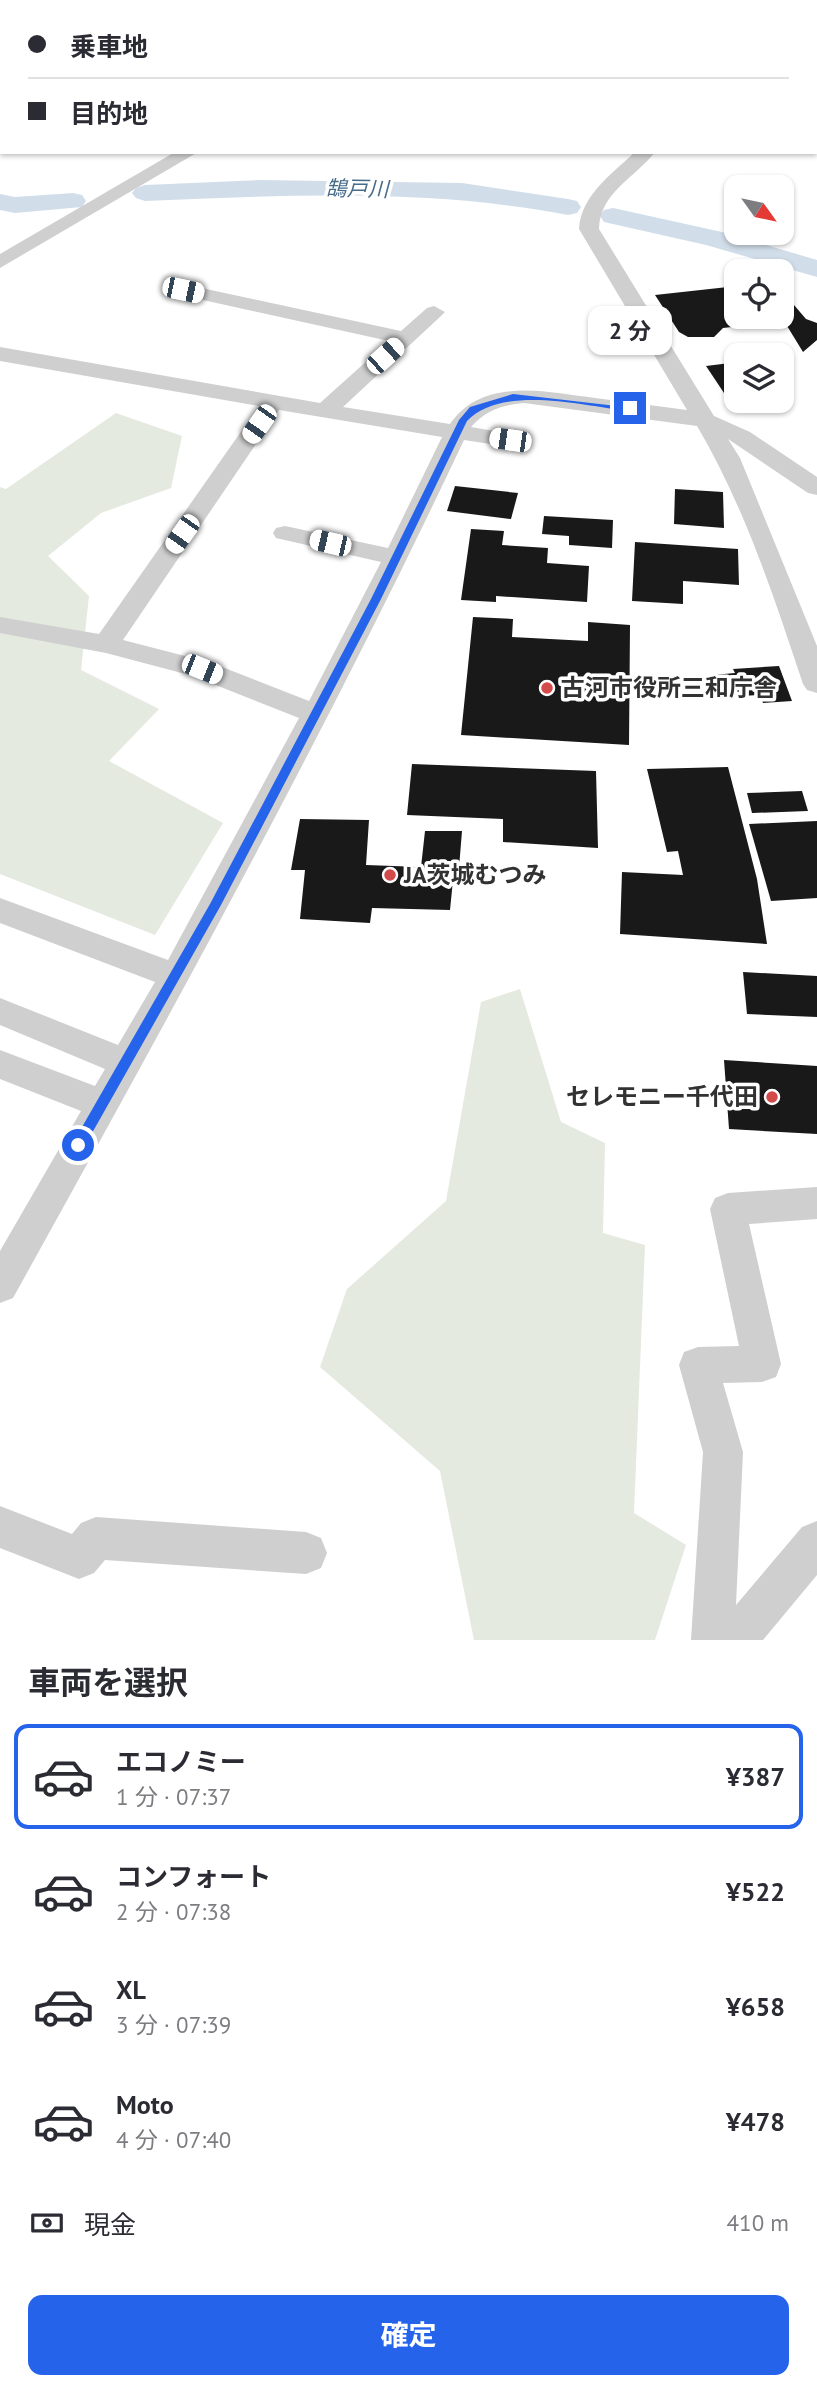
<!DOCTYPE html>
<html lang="ja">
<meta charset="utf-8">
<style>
body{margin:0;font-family:"PT Sans","Noto Sans JP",sans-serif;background:#f2f2f3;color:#2b2b33;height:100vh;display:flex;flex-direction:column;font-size:26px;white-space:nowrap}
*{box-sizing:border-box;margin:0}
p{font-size:23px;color:#7c7c81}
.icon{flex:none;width:38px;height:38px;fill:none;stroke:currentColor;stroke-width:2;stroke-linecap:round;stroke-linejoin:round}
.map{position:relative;height:1640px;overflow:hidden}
.drawer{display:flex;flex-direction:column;background:#fff;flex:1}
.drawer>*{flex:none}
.banner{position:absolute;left:0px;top:0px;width:817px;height:154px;box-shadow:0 2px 5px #0004;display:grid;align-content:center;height:154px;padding:0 28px;background:#fff}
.needle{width:46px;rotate:123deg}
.fabs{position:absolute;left:724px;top:175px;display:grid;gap:14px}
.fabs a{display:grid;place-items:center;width:70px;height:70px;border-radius:14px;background:#fff;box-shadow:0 2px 5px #0004;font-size:35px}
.end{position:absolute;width:32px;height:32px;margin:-16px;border:9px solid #2563eb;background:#fff;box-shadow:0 0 0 4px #fff}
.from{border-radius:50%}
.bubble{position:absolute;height:49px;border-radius:14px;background:#fff;box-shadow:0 2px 5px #0004;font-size:23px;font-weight:700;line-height:49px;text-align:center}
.car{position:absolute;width:21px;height:42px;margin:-21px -10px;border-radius:9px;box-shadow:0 0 5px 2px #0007;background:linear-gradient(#fff 24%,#345 0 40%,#fff 0 76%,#345 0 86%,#fff 0)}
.banner b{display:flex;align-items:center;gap:24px;height:66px;font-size:26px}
.banner b+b{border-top:2px solid #e1e1e2}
.banner i{width:18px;height:18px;background:#2b2b33}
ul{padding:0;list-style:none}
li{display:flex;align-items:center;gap:21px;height:105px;margin:0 14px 10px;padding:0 14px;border:4px solid transparent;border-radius:14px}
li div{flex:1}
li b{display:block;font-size:26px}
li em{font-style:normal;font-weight:700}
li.selected{border-color:#2563eb}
li>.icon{width:63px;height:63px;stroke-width:1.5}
h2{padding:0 28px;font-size:32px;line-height:84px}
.pay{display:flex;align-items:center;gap:18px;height:77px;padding:0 28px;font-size:26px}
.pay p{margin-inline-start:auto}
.cta{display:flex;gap:14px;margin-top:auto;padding:14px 28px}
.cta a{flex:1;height:80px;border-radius:14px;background:#2563eb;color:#fff;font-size:28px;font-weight:700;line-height:80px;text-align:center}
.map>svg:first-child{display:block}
.green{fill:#e4eadf}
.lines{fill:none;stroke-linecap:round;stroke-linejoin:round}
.river{fill:#d1deea;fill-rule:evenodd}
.building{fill:#191919}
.minor{fill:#cfcfcf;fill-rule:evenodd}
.route{fill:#2563eb}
.poi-dot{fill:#d34a4a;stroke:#fff;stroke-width:2.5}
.labels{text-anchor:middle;stroke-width:7;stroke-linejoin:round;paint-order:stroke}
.far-water-label{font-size:21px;font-style:italic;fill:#486c8c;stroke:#fff}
.poi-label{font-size:24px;font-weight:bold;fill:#323232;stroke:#fff;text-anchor:start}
</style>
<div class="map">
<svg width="817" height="1640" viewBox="0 0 817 1640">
<rect width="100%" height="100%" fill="#fff"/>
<g class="green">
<path d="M116 413 182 436 171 488 101 513 48 556 89 596 81 670 159 709 109 761 223 823 155 935 0 874V487L6 489Z"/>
<path d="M520 989 561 1122 605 1143 603 1233 645 1245 634 1513 686 1545 655 1640H474L440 1471 320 1367 347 1289 446 1201 481 1002Z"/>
</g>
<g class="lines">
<g class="river">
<path d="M259 180 462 183 568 199 577 201 581 207 577 213 568 215C429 188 286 195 145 201L136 198 132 193 136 188 145 185Z"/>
<path d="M73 193 82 195 86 201 82 207 15 213 0 210V194L15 197Z"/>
<path d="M613 208 722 232 817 260V277L706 245 604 222 600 216 604 210Z"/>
</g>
</g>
<g class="building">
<path d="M737 286V317H782V291L806 319 817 323V340L803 352 784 321 723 328 714 337H688L679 332 655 295Z"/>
<path d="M730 363 737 373V395L726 396 706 366Z"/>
<path d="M455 486 518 493 511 519 447 511Z"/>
<path d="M675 489 723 492 724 528 674 524Z"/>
<path d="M544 516 613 520 612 548 569 545V536L542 534Z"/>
<path d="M471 529 504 531 502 545 548 548 547 563 589 566 587 602 496 596V602L461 600Z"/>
<path d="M635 542 738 549 739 585 683 581V604L632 601Z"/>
<path d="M473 617 513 619 512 637 588 641V622L630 625 629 745 461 735Z"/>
<path d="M779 666 792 701 763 703 760 695 720 697 713 675 735 673 733 669Z"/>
<path d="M412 764 596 771 598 848 503 842V819L407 815Z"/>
<path d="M728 767 757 879 767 944 620 934 622 872 683 875 678 851 667 852 647 769Z"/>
<path d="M802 791 808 811 752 813 747 793Z"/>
<path d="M300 819 369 820 366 865 421 867 425 831H462L459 868H476L473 880H453L450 910 372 908 370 923 300 919 305 870H291Z"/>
<path d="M817 821V898L771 901 749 824Z"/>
<path d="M743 972 817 976V1017L747 1014Z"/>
<path d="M724 1060 817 1066V1134L729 1129Z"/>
</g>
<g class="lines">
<g class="minor">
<path d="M448 0H466L447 2Z"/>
<path d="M516 0H535L515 2Z"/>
<path d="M568 0H588L589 2H569Z"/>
<path d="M770 0H786L769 2Z"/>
<rect x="816" y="85" width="1" height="10"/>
<rect x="0" y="94" width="2" height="11"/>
<rect x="816" y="135" width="1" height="10"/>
<path d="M175 152H198L0 268V254Z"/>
<path d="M635 152H655C635 178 600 192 599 229L714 416 750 432 817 477V495L808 493 728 439 740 458 817 646V693L807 690 803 684C774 597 744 505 697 426L524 403C502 405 486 410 471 427L518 435 522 440 518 445 510 447 464 440C326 733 170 1015 13 1298L0 1303V1251L81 1111 0 1079V1050L95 1086 105 1069 0 1025V998L118 1045 155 982 0 923V898L168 960 299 718 193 676 106 653 0 633V617L99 634 259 406 0 361V347L320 403 389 341 176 294 173 290 176 286 183 284 401 331 427 308 434 306 445 312 441 316 343 407 450 424C483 376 546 392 595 398 626 402 657 406 687 410L579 229C581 195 612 174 635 152ZM279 410 442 437 388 548 285 526 276 528 273 533 276 538 381 562 309 701 212 663 123 640Z"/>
<path d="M817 1187V1219L749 1224 781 1364 776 1377 762 1382 723 1383 743 1452 736 1605 802 1527 817 1521V1575L763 1640H691L703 1452 679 1365 684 1352 698 1347 739 1346 710 1209 715 1198 728 1193Z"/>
<path d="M0 1506 72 1534 81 1523 96 1517 306 1532 321 1538 327 1553 321 1568 306 1574 105 1560 94 1573 79 1579 0 1548Z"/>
</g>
</g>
<path class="route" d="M513 394 634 408 630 411C583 406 502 384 467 421L381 599 221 905 83 1149H74V1141L210 904 371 599 459 420 470 407Z"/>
<g class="poi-dot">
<circle cx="547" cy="688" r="7"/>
<circle cx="390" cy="875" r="7"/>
<circle cx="772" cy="1097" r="7"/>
</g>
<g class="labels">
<g class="far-water-label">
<text transform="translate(357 189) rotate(1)" y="7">鵠戸川</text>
</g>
<g class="poi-label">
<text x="561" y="696">古河市役所三和庁舎</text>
<text x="404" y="883">JA茨城むつみ</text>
<text x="758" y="1105" text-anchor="end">セレモニー千代田</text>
</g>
</g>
</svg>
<div class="fabs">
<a><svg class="needle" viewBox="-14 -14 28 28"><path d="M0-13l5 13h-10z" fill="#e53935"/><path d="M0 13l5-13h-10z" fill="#7c7c81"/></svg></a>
<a><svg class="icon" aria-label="locate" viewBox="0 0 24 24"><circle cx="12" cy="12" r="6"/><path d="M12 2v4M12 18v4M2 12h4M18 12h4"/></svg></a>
<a><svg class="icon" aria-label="layers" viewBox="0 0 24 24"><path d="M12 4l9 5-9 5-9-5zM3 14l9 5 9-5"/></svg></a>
</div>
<i class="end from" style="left:78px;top:1145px"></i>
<i class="end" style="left:630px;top:408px"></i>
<div class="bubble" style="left:588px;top:306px;width:84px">2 分</div>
<i class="car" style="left:183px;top:290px;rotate:102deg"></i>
<i class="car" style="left:385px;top:356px;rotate:48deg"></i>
<i class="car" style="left:259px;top:424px;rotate:215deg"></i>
<i class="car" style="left:510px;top:440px;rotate:278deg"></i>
<i class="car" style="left:182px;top:534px;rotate:215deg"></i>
<i class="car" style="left:330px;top:543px;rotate:283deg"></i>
<i class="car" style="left:202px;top:669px;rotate:112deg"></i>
<div class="banner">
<b><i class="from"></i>乗車地</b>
<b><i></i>目的地</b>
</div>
</div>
<section class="drawer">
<h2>車両を選択</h2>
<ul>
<li class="selected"><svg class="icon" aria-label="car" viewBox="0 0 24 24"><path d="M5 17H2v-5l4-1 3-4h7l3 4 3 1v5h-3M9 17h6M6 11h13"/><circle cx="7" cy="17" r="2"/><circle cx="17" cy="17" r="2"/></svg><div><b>エコノミー</b><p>1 分 · 07:37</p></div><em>¥387</em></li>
<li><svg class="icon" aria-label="car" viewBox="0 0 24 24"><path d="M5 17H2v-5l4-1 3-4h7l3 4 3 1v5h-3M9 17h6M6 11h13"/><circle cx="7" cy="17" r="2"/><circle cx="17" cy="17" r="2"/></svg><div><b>コンフォート</b><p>2 分 · 07:38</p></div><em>¥522</em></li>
<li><svg class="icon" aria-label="car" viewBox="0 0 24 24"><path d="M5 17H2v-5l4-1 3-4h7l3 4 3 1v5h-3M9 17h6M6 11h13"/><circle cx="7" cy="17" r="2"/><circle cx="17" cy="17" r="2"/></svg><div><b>XL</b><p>3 分 · 07:39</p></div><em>¥658</em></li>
<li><svg class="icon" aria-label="car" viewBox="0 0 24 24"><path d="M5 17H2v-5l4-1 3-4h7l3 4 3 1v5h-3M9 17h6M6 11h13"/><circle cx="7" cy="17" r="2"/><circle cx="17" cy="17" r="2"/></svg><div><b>Moto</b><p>4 分 · 07:40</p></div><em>¥478</em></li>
</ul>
<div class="pay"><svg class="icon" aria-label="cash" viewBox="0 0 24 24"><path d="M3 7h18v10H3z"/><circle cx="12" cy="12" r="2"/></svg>現金<p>410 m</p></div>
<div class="cta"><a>確定</a></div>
</section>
